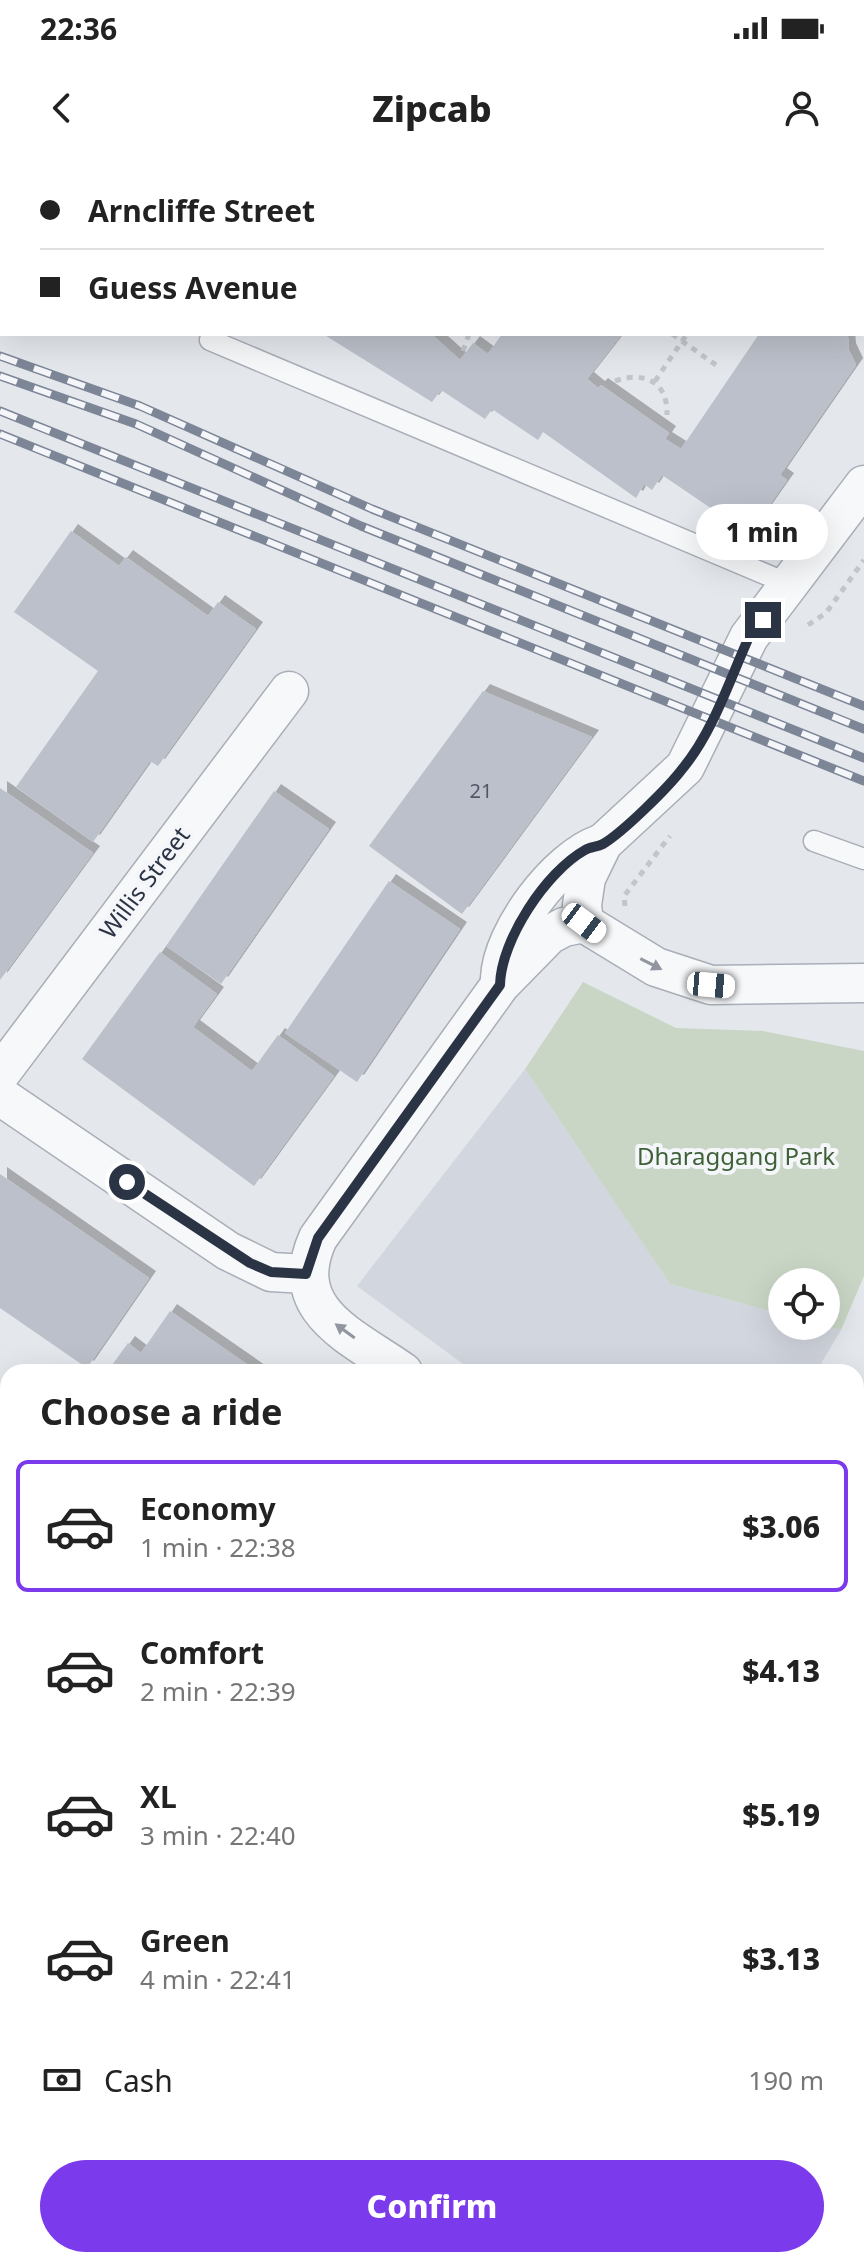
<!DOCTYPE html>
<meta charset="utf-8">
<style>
body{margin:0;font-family:"Noto Sans",sans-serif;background:#f2f2f2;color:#222;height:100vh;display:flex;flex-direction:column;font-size:30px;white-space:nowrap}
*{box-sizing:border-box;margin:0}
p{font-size:26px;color:#767676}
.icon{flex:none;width:44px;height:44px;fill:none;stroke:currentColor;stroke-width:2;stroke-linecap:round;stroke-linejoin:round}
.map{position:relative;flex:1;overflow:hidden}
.side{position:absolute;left:0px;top:1204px;width:864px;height:904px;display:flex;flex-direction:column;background:#fff;border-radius:24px 24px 0 0;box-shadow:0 8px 32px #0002}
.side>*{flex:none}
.guide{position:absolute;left:0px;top:0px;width:864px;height:176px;box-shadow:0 8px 32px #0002;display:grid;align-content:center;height:176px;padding:0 40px;background:#fff}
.controls{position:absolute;left:768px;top:1108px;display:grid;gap:16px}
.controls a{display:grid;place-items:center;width:72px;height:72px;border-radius:50%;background:#fff;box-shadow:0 8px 32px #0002;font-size:40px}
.end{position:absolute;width:36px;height:36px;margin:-18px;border:10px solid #2b3445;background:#fff;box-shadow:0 0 0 4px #fff}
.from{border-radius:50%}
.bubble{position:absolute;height:56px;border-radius:28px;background:#fff;box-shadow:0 8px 32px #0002;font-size:26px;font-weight:800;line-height:56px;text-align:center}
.car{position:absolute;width:24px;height:48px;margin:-24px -12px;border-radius:10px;box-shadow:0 0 6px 2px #0007;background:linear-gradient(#fff 24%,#345 0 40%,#fff 0 76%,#345 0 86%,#fff 0)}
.guide b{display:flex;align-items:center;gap:28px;height:76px;font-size:30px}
.guide b+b{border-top:2px solid #e0e0e0}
.guide i{width:20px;height:20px;background:#222}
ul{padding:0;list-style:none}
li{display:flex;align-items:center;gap:24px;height:132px;margin:0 16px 12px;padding:0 24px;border:4px solid transparent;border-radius:12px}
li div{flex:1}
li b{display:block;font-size:30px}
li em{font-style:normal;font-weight:800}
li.active{border-color:#7c3aed}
li>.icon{width:72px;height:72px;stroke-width:1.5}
h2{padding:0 40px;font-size:36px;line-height:96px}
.pay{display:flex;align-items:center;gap:20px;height:88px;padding:0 40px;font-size:30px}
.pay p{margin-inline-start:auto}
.button{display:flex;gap:16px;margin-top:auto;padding:16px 40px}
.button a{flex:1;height:92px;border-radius:48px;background:#7c3aed;color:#fff;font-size:32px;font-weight:800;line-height:92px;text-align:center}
.status{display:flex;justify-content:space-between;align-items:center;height:56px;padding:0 40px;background:#fff;direction:ltr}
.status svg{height:22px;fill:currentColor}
header{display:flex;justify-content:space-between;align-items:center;height:104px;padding:0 40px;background:#fff;font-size:36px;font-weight:800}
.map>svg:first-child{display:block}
.built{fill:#d2d6de}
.green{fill:#c9d6c5}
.building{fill:#bbc0ca;filter:url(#shadow)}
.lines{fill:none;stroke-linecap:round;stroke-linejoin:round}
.service-casing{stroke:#a9aeb7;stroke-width:23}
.minor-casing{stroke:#a9aeb7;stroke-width:41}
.trunk-casing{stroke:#8b94a3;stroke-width:47}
.path{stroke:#c2c5cb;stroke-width:5;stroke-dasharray:6 6;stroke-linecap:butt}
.service{stroke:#f7f8fa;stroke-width:20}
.minor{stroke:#f7f8fa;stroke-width:38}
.trunk{stroke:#fff;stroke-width:44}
.rail-casing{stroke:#7d8696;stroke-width:9}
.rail{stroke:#f4f6f9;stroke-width:6;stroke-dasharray:18;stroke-linecap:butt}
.oneway{fill:#9196a0}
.route{stroke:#2b3445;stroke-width:10}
.labels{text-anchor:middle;stroke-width:8;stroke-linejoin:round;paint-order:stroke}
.number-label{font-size:20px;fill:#4f5766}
.street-label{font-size:24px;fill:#2b3445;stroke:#f4f6f9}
.park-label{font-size:24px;fill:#3f6138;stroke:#f4f6f9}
</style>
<div class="status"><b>22:36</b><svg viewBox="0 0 49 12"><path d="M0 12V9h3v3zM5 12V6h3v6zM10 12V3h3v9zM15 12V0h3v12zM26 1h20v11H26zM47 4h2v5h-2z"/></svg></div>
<header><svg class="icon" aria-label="back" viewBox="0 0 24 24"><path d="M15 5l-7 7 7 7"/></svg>Zipcab<svg class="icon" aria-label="person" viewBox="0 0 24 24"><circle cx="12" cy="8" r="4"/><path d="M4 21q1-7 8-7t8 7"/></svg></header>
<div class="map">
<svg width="864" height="2108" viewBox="0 0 864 2108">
<defs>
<filter id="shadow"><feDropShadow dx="7" dy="-7" stdDeviation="0" flood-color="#0004"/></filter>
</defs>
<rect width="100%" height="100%" fill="#e4e7ec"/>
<g class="built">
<path d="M525 909 670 1124 782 1154V1166H826L841 1170 816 1212H474L357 1126Z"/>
<path d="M0 1456 8 1462V2039L0 2037Z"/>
<path d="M856 1588 864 1594V2108H289L256 2100H856Z"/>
</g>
<path class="green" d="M583 822 676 868 763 871 864 891V1116L841 1170 826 1166V1122H782V1154L670 1124 525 909Z"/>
<g class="building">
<path d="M323 174H431L460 200 473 183 488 194 502 174H622L587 219 598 228 601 225 669 273 665 279 681 289 759 174H841L848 177 849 190 856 205 780 315 787 320 761 357 757 355 746 372 662 315 652 330 644 324 636 338 543 272 538 280 492 249 485 259 441 230 432 242Z"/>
<path d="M71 371 119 406 126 397 208 456 218 442 256 469 158 606 150 601 93 682 16 627 98 511 14 452Z"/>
<path d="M483 531 592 577 462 754 369 686Z"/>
<path d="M0 628 93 693 0 820Z"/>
<path d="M274 631 329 669 221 824 166 786Z"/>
<path d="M389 721 460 769 357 922 285 873Z"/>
<path d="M160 792 217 834 193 867 252 911 278 875 334 916 254 1026 82 899Z"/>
<path d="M0 1014 149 1118 87 1208 0 1148Z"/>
<path d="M170 1151 258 1212H107L128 1183 141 1193Z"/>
<path d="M0 1247 8 1252V1341L0 1353Z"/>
<path d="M856 1363 864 1367V1461L856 1456Z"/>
<path d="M0 1528 8 1533V1936L0 1931Z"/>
<path d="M864 1907V1985L856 1979V1918Z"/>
</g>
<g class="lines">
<g class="service-casing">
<g id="service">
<path d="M210 180 791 425"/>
<path d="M814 681 864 699"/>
</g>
</g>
<g class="minor-casing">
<g id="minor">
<path d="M584 763 582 745 586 718 603 683 685 607 749 477 864 325"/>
<path d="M584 763 656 807 711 825 864 823"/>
<path d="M500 818C502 772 557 699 600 684"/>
<path d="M0 914 289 531"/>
<path d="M0 936 228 1091 271 1112 306 1114"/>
<path d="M403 1212C352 1176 285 1151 318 1078L500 825 549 775 564 767 584 763"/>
<path d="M856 1528 864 1533"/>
</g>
</g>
<g class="trunk-casing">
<g id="trunk">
<path d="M0 2081 8 2083"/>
<path d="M77 2100 110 2108"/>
</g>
</g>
<g class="path">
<path d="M279 0 282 2"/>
<path d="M488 0 492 2"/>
<path d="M319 2 320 0"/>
<path d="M563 2 565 0"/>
<path d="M806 2 807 0"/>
<path d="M864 159V165"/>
<path d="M672 174 716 205"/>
<path d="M463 191 469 174"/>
<path d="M615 221C644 211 668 221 667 255"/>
<path d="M655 221 687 174"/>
<path d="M808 465 826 453 864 400"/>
<path d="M625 746 624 736 670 676"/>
</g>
<use href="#service" class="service"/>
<use href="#minor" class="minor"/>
<use href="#trunk" class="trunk"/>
<g class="rail-casing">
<g id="rail">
<path d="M0 196 140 246 372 349 864 546"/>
<path d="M0 216 136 264 361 366 864 569"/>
<path d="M0 251 864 598"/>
<path d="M0 274 864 621"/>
</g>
</g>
<use href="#rail" class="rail"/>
</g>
<defs><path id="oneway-solid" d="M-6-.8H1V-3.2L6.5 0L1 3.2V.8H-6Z" transform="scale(2)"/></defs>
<g class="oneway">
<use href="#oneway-solid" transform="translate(651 804) rotate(27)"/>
<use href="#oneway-solid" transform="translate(345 1171) rotate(-144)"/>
</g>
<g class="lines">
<path class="route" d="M127 1022 250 1103 271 1112 306 1114 318 1078 500 825C501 780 546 712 585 690 590 687 597 687 603 684 623 672 668 628 683 608 713 572 730 519 749 477L763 460"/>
</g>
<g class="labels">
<g class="number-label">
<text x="481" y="638">21</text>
</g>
<g class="street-label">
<text transform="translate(145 723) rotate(-53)" y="8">Willis Street</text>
</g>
<g class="park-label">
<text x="736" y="1005">Dharaggang Park</text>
</g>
</g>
</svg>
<div class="controls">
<a><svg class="icon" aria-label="locate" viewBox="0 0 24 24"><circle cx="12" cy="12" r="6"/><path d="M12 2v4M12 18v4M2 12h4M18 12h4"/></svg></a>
</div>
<i class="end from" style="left:127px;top:1022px"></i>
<i class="end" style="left:763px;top:460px"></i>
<div class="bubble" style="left:696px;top:344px;width:132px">1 min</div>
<i class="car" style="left:584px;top:763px;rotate:127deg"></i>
<i class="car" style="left:711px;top:825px;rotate:95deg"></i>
<div class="guide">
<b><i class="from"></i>Arncliffe Street</b>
<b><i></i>Guess Avenue</b>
</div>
<section class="side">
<h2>Choose a ride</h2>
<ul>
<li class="active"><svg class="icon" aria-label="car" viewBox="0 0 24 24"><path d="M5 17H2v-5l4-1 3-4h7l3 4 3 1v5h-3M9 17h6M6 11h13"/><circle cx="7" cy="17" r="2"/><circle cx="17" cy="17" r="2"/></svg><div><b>Economy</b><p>1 min · 22:38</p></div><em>$3.06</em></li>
<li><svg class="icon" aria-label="car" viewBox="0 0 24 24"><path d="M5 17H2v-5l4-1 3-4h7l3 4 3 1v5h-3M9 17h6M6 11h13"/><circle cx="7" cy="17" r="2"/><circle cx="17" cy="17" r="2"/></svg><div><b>Comfort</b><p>2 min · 22:39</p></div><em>$4.13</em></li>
<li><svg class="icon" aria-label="car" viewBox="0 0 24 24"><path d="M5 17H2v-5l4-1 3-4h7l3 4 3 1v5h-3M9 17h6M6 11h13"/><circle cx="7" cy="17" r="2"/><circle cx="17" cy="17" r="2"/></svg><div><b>XL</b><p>3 min · 22:40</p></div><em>$5.19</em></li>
<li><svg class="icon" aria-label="car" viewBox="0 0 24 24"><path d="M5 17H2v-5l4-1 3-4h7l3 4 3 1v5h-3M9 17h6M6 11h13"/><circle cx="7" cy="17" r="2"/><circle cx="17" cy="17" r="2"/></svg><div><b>Green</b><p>4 min · 22:41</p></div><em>$3.13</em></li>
</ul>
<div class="pay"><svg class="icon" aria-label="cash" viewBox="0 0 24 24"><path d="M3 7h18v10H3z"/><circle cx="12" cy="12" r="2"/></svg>Cash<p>190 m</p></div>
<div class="button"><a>Confirm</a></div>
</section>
</div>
